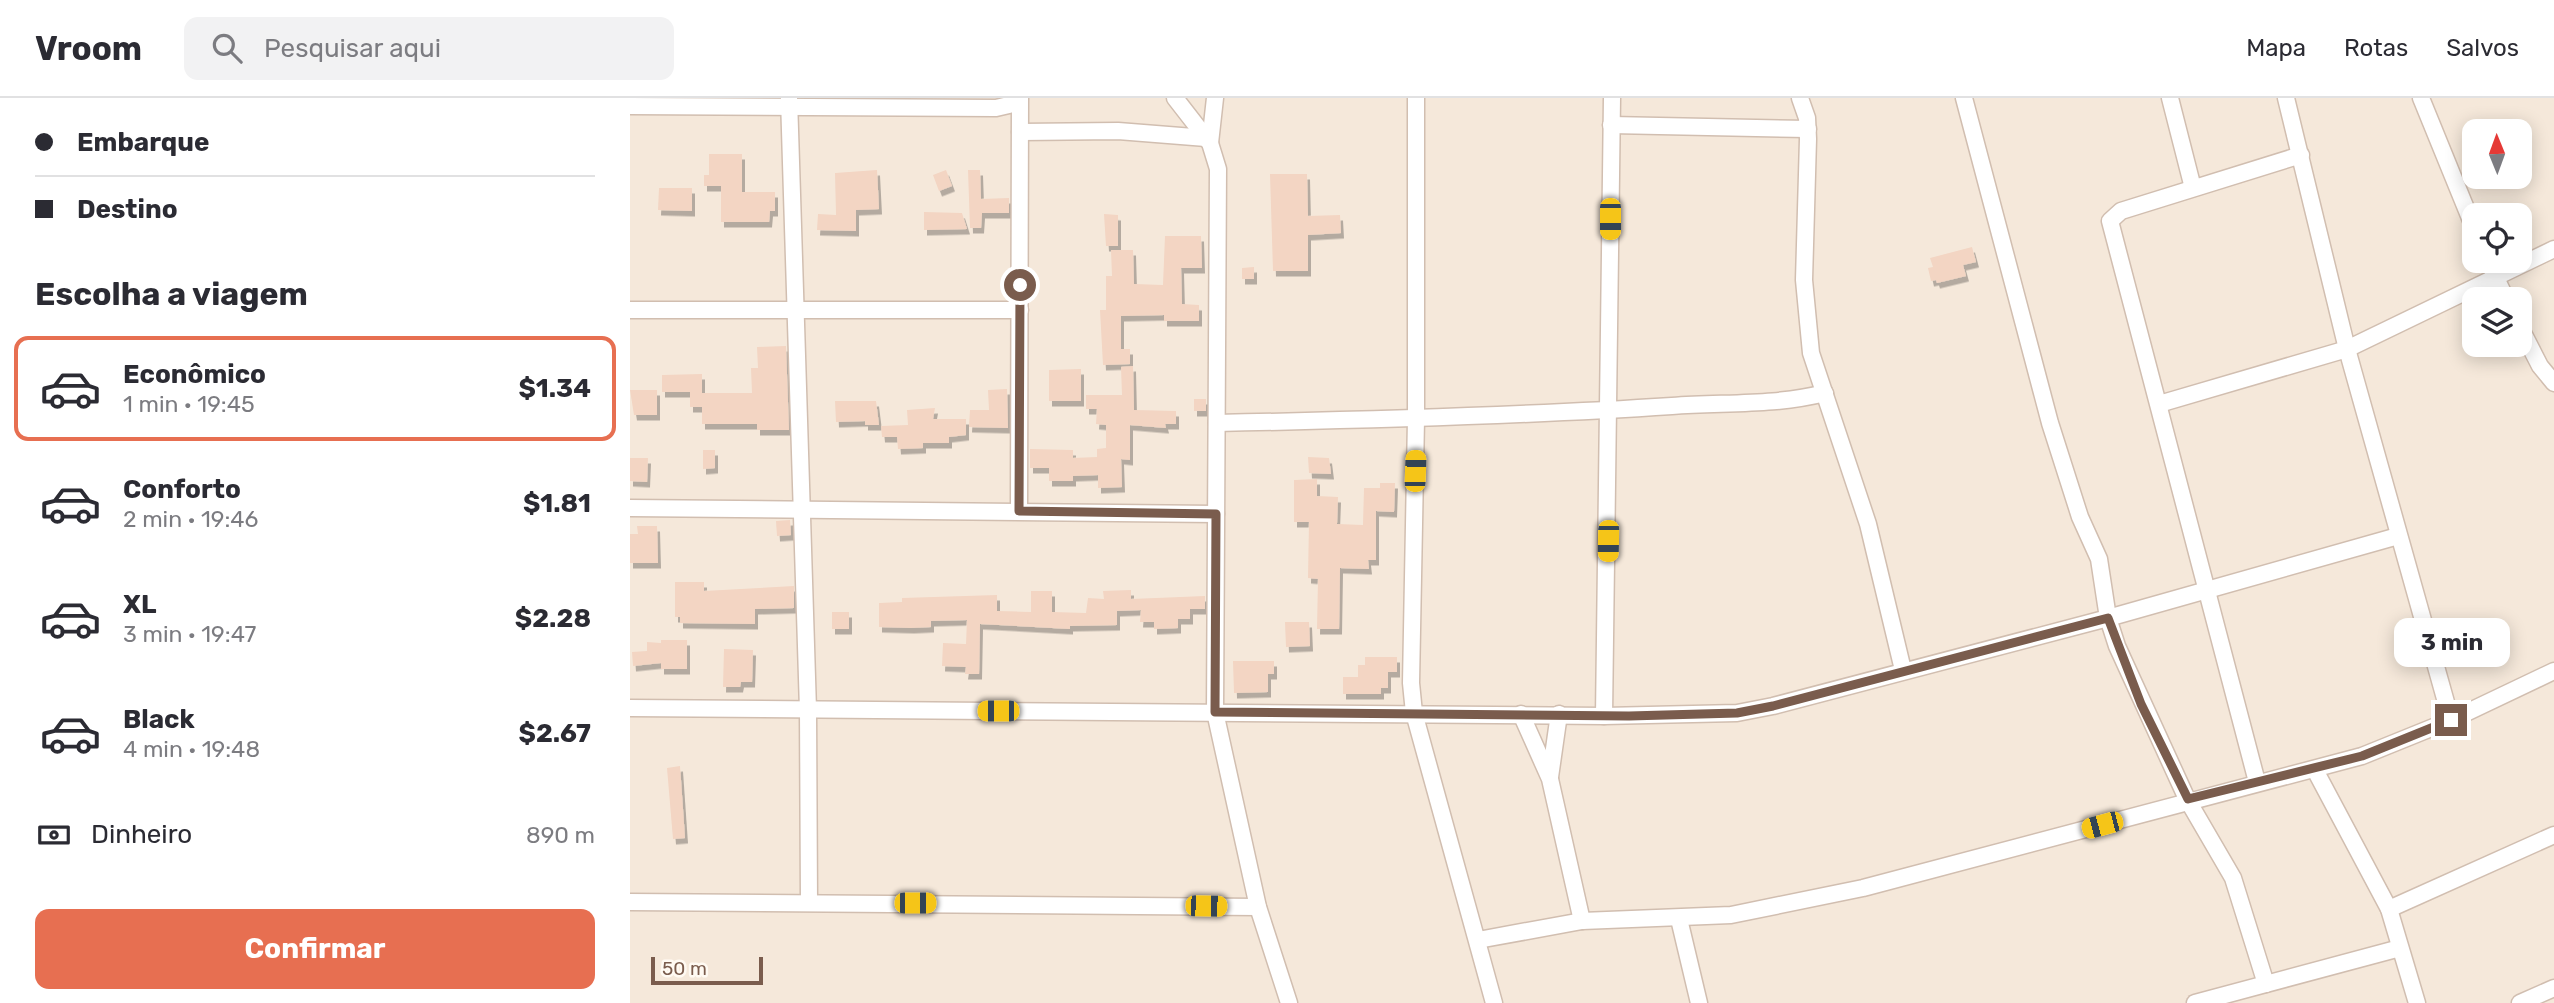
<!DOCTYPE html>
<html lang="pt">
<meta charset="utf-8">
<style>
body{margin:0;font-family:Rubik,sans-serif;background:#f2f2f3;color:#2b2b33;height:100vh;display:flex;flex-direction:column;font-size:26px;white-space:nowrap}
*{box-sizing:border-box;margin:0}
p{font-size:23px;color:#7c7c81}
.icon{flex:none;width:38px;height:38px;fill:none;stroke:currentColor;stroke-width:2;stroke-linecap:round;stroke-linejoin:round}
.map{position:relative;flex:1;overflow:hidden}
.sheet{display:flex;flex-direction:column;background:#fff;width:630px}
.sheet>*{flex:none}
.banner{display:grid;align-content:center;height:154px;padding:0 35px;background:#fff}
.needle{width:46px;rotate:359deg}
.buttons{position:absolute;left:1832px;top:21px;display:grid;gap:14px}
.buttons a{display:grid;place-items:center;width:70px;height:70px;border-radius:14px;background:#fff;box-shadow:0 4px 18px #0003;font-size:35px}
.scale{position:absolute;left:21px;bottom:18px;width:112px;box-sizing:border-box;padding-left:7px;border:4px solid #7a5c4d;border-top:0;font-size:19px;line-height:24px;white-space:nowrap;color:#7a5c4d;-webkit-text-stroke:5px #fffaf3;paint-order:stroke}
.end{position:absolute;width:32px;height:32px;margin:-16px;border:9px solid #7a5c4d;background:#fff;box-shadow:0 0 0 4px #fff}
.from{border-radius:50%}
.bubble{position:absolute;height:49px;border-radius:14px;background:#fff;box-shadow:0 4px 18px #0003;font-size:23px;font-weight:700;line-height:49px;text-align:center}
.car{position:absolute;width:21px;height:42px;margin:-21px -10px;border-radius:9px;box-shadow:0 0 5px 2px #0007;background:linear-gradient(#f5c518 24%,#345 0 40%,#f5c518 0 76%,#345 0 86%,#f5c518 0)}
.banner b{display:flex;align-items:center;gap:24px;height:66px;font-size:26px}
.banner b+b{border-top:2px solid #e1e1e2}
.banner i{width:18px;height:18px;background:#2b2b33}
ul{padding:0;list-style:none}
li{display:flex;align-items:center;gap:21px;height:105px;margin:0 14px 10px;padding:0 21px;border:4px solid transparent;border-radius:14px}
li div{flex:1}
li b{display:block;font-size:26px}
li em{font-style:normal;font-weight:700}
li.selected{border-color:#e76f51}
li>.icon{width:63px;height:63px;stroke-width:1.5}
h2{padding:0 35px;font-size:32px;line-height:84px}
.pay{display:flex;align-items:center;gap:18px;height:77px;padding:0 35px;font-size:26px}
.pay p{margin-inline-start:auto}
.cta{display:flex;gap:14px;margin-top:auto;padding:14px 35px}
.cta a{flex:1;height:80px;border-radius:14px;background:#e76f51;color:#fff;font-size:28px;font-weight:700;line-height:80px;text-align:center}
header{display:flex;align-items:center;gap:42px;box-sizing:border-box;height:98px;padding:0 35px;background:#fff;border-bottom:2px solid #e1e1e2}
header strong{font-size:33px}
nav{display:flex;gap:38px;margin-inline-start:auto;font-size:24px}
.search{width:490px;height:63px;background:#f2f2f3;display:flex;align-items:center;gap:18px;box-sizing:border-box;padding:0 24px;border-radius:14px;color:#7c7c81;font-size:26px}
main{display:flex;flex:1;min-height:0}
.map>svg:first-child{display:block}
.residential{fill:#f5e8da;fill-rule:evenodd}
.building{fill:#f3d5c3;filter:url(#shadow)}
.lines{fill:none;stroke-linecap:round;stroke-linejoin:round}
.minor-casing{stroke:#d1beb0;stroke-width:19}
.minor{stroke:#fff;stroke-width:16}
.route{stroke:#7a5c4d;stroke-width:9}
</style>
<header>
<strong>Vroom</strong>
<div class="search"><svg class="icon" aria-label="search" viewBox="0 0 24 24"><circle cx="10" cy="10" r="6"/><path d="M15 15l6 6"/></svg>Pesquisar aqui</div>
<nav><a>Mapa</a><a>Rotas</a><a>Salvos</a></nav>
</header>
<main>
<section class="sheet">
<div class="banner">
<b><i class="from"></i>Embarque</b>
<b><i></i>Destino</b>
</div>
<h2>Escolha a viagem</h2>
<ul>
<li class="selected"><svg class="icon" aria-label="car" viewBox="0 0 24 24"><path d="M5 17H2v-5l4-1 3-4h7l3 4 3 1v5h-3M9 17h6M6 11h13"/><circle cx="7" cy="17" r="2"/><circle cx="17" cy="17" r="2"/></svg><div><b>Econômico</b><p>1 min · 19:45</p></div><em>$1.34</em></li>
<li><svg class="icon" aria-label="car" viewBox="0 0 24 24"><path d="M5 17H2v-5l4-1 3-4h7l3 4 3 1v5h-3M9 17h6M6 11h13"/><circle cx="7" cy="17" r="2"/><circle cx="17" cy="17" r="2"/></svg><div><b>Conforto</b><p>2 min · 19:46</p></div><em>$1.81</em></li>
<li><svg class="icon" aria-label="car" viewBox="0 0 24 24"><path d="M5 17H2v-5l4-1 3-4h7l3 4 3 1v5h-3M9 17h6M6 11h13"/><circle cx="7" cy="17" r="2"/><circle cx="17" cy="17" r="2"/></svg><div><b>XL</b><p>3 min · 19:47</p></div><em>$2.28</em></li>
<li><svg class="icon" aria-label="car" viewBox="0 0 24 24"><path d="M5 17H2v-5l4-1 3-4h7l3 4 3 1v5h-3M9 17h6M6 11h13"/><circle cx="7" cy="17" r="2"/><circle cx="17" cy="17" r="2"/></svg><div><b>Black</b><p>4 min · 19:48</p></div><em>$2.67</em></li>
</ul>
<div class="pay"><svg class="icon" aria-label="cash" viewBox="0 0 24 24"><path d="M3 7h18v10H3z"/><circle cx="12" cy="12" r="2"/></svg>Dinheiro<p>890 m</p></div>
<div class="cta"><a>Confirmar</a></div>
</section>
<div class="map">
<svg width="1924" height="905" viewBox="0 0 1924 905">
<defs>
<filter id="shadow"><feDropShadow dx="3" dy="5.5" stdDeviation="0" flood-color="#0004"/></filter>
</defs>
<rect width="100%" height="100%" fill="#fdf6ec"/>
<path class="residential" d="M0 0H1924V905H0ZM1844 33H1890V79H1844ZM1844 117H1890V163H1844ZM1844 201H1890V247H1844Z"/>
<g class="building">
<path d="M79 56H112V94H145V113H140L139 124H91V88H74V77H79Z"/>
<path d="M247 72 249 111 226 112V133L187 132 188 116 206 117 205 75Z"/>
<path d="M316 72 322 88 309 93 303 77Z"/>
<path d="M338 72H350L351 101 379 100V115H352L351 130H340Z"/>
<path d="M640 76H677L678 118 710 117 711 135 678 137V173H643Z"/>
<path d="M29 90H62V113L28 112Z"/>
<path d="M294 114 332 115 337 131 294 132Z"/>
<path d="M474 116 488 117V148H476Z"/>
<path d="M535 138H571L572 170H551L552 206 569 207V223H534V217L491 218V251H500V266L473 267 470 212H476V178H482L481 152H503L504 186 533 187Z"/>
<path d="M1342 149 1346 164 1333 167 1336 178 1307 185 1306 182 1301 183 1298 170 1303 169 1300 160Z"/>
<path d="M624 169V181H612V170Z"/>
<path d="M156 248 159 332H127V326H72V309H60V294H32V277L72 276V295H122L121 270H128L127 249Z"/>
<path d="M503 268 504 312 546 313V326H535L536 330 500 327V362L491 361 492 389 468 390V377L443 378V383H419V370H400V351L443 352V360L467 359V351L476 350V327L466 326 467 311H456V297H492L491 269Z"/>
<path d="M451 271V303H419V272Z"/>
<path d="M377 291 378 330 339 329 340 312H359L358 292Z"/>
<path d="M0 292H27V317H4Z"/>
<rect x="564" y="301" width="12" height="12"/>
<path d="M205 303H246L249 327H235V323L206 324Z"/>
<path d="M305 310 303 321H336V337L319 339V345H293V350L268 351 267 339H252L251 328 278 327 277 312Z"/>
<path d="M73 352H85V370L73 371Z"/>
<path d="M678 359 699 360 701 376 679 375Z"/>
<path d="M0 360H18L17 384 0 383Z"/>
<path d="M687 381V398L708 399 707 426 733 427 734 390H750V385H765L764 414 746 413V462H738L739 471 710 470 709 531H687L688 481 678 480 679 424H664V382Z"/>
<path d="M160 422 161 437 147 438 146 423Z"/>
<path d="M7 428H27L28 465H0V436H8Z"/>
<path d="M45 484H74V493L164 488V510L125 511V526L50 525V519H45Z"/>
<path d="M501 492V501L575 498V511H560V521H548V530L524 531V524H510L511 512 487 513V527L440 528V531L350 526 349 576H335L336 569 312 568 313 545 336 546 337 522 301 523V529L281 530 249 529V505L272 504V500L367 497V513L401 514V493H422V514L456 515 458 500 474 501 473 493Z"/>
<rect x="202" y="514" width="17" height="17"/>
<path d="M655 524H679L680 548 656 549Z"/>
<path d="M31 542H57V571H31V565L3 568 2 554 17 553V544L31 545Z"/>
<path d="M94 551 123 552 122 584H111L110 589H93Z"/>
<path d="M735 559H767V574H758V590H751V596H713V579H728V567H735Z"/>
<path d="M603 563H644V576H638V594L604 595Z"/>
<path d="M50 668 55 740 43 741 37 670Z"/>
</g>
<g class="lines">
<g class="minor-casing">
<g id="minor">
<path d="M159 0 178 612 179 804"/>
<path d="M545 0 580 45 588 71 585 614 628 809 659 905"/>
<path d="M786 0V321L781 585 784 615 864 905"/>
<path d="M1170 0 1177 20 1178 41 1174 182 1181 255 1238 426 1273 572"/>
<path d="M1334 0 1420 325 1450 419 1469 461 1478 520 1487 548 1557 701 1603 780 1636 886"/>
<path d="M1540 0 1563 90"/>
<path d="M1656 0 1717 251 1821 622"/>
<path d="M1791 0 1844 130"/>
<path d="M0 8 366 10 379 7 389 0"/>
<path d="M981 27 1178 31"/>
<path d="M390 34 488 33 576 40"/>
<path d="M580 45 585 0"/>
<path d="M1858 163 1876 201"/>
<path d="M0 212H390"/>
<path d="M1890 229 1910 268 1924 285"/>
<path d="M1529 306 1717 251 1924 151"/>
<path d="M587 325C739 322 891 318 1042 308 1095 304 1143 308 1195 295"/>
<path d="M0 410 586 416"/>
<path d="M389 413 390 0"/>
<path d="M0 610 974 618 1107 615 1143 608 1478 520 1768 438"/>
<path d="M891 616 920 681 952 823"/>
<path d="M974 618 982 0"/>
<path d="M1685 672 1759 811 1787 905"/>
<path d="M920 679 929 616"/>
<path d="M1627 684 1480 123 1491 113 1671 57"/>
<path d="M0 804 628 809"/>
<path d="M1759 811 1924 737"/>
<path d="M1049 821 1069 905"/>
<path d="M848 842 952 823 1101 817 1233 790 1732 658 1821 622 1924 573"/>
<path d="M1565 905 1770 850"/>
<path d="M1890 905 1924 890"/>
</g>
</g>
<use href="#minor" class="minor"/>
</g>
<g class="lines">
<path class="route" d="M390 187 389 413 586 416 585 614 999 618 1107 615 1143 608 1478 520 1511 606 1558 701 1732 658 1821 622"/>
</g>
</svg>
<div class="buttons">
<a><svg class="needle" viewBox="-14 -14 28 28"><path d="M0-13l5 13h-10z" fill="#e53935"/><path d="M0 13l5-13h-10z" fill="#7c7c81"/></svg></a>
<a><svg class="icon" aria-label="locate" viewBox="0 0 24 24"><circle cx="12" cy="12" r="6"/><path d="M12 2v4M12 18v4M2 12h4M18 12h4"/></svg></a>
<a><svg class="icon" aria-label="layers" viewBox="0 0 24 24"><path d="M12 4l9 5-9 5-9-5zM3 14l9 5 9-5"/></svg></a>
</div>
<div class="scale">50 m</div>
<i class="end from" style="left:390px;top:187px"></i>
<i class="end" style="left:1821px;top:622px"></i>
<div class="bubble" style="left:1764px;top:520px;width:116px">3 min</div>
<i class="car" style="left:980px;top:121px;rotate:180deg"></i>
<i class="car" style="left:785px;top:373px;rotate:2deg"></i>
<i class="car" style="left:978px;top:443px;rotate:181deg"></i>
<i class="car" style="left:368px;top:613px;rotate:270deg"></i>
<i class="car" style="left:1472px;top:727px;rotate:255deg"></i>
<i class="car" style="left:285px;top:805px;rotate:90deg"></i>
<i class="car" style="left:576px;top:808px;rotate:91deg"></i>
</div>
</main>
